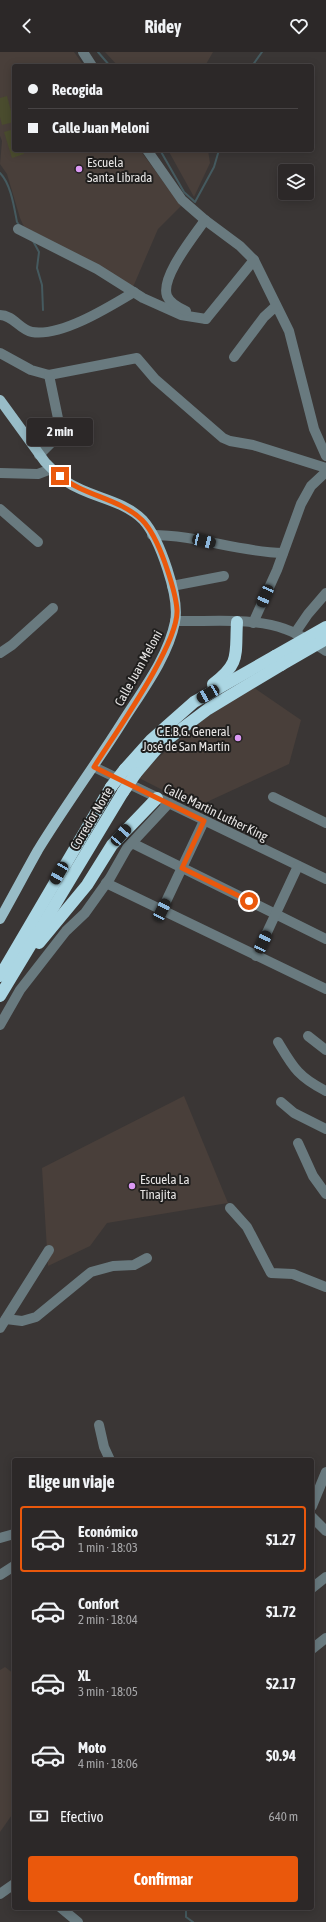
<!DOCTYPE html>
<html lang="es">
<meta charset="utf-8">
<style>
body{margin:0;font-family:"Asap Condensed",sans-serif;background:#383434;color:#f1f3f6;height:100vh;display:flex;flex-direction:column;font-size:15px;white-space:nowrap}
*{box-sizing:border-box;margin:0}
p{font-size:13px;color:#a6a6a8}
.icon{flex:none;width:22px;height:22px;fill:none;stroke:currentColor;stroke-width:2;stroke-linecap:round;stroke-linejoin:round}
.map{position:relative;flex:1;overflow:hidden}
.side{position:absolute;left:12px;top:1406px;width:302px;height:452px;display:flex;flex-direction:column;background:#2c2828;border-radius:4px;box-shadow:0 2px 10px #0003,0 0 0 1px #484445}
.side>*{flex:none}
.guide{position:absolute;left:12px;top:12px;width:302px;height:88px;border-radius:4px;box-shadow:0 2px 10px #0003,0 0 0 1px #484445;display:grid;align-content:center;height:88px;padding:0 16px;background:#2c2828}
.fabs{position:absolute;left:278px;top:112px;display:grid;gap:8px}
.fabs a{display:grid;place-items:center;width:36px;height:36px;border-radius:4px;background:#2c2828;box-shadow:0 2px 10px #0003,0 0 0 1px #484445;font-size:20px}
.end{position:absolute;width:18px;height:18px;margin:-9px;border:5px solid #ea580c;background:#fff;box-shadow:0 0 0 2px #fff}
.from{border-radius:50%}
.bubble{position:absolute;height:28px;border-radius:4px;background:#2c2828;box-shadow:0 2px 10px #0003,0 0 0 1px #484445;font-size:13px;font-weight:700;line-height:28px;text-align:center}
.car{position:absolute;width:12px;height:24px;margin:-12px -6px;border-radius:5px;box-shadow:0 0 3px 1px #0007;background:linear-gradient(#222 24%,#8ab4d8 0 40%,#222 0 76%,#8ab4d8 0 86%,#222 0)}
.guide b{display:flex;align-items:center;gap:14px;height:38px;font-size:15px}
.guide b+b{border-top:1px solid #484445}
.guide i{width:10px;height:10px;background:#f1f3f6}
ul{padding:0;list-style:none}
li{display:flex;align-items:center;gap:12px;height:66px;margin:0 8px 6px;padding:0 8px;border:2px solid transparent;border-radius:4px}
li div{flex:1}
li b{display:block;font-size:15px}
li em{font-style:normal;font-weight:700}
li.on{border-color:#ea580c}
li>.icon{width:36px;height:36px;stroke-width:1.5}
h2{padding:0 16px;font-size:18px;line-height:48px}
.pay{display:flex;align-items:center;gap:10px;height:44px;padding:0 16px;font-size:15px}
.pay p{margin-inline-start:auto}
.button{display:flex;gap:8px;margin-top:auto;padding:8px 16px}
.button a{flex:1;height:46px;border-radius:4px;background:#ea580c;color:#fff;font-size:16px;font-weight:700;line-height:46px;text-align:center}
header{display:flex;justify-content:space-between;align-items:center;height:52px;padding:0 16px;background:#2c2828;font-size:18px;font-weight:700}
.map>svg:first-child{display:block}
.built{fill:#493f3a}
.green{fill:#4a4c2e}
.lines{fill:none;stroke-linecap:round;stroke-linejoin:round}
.stream{stroke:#455a5f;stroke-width:2}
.minor{stroke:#697a7f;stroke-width:10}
.major{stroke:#98bcc7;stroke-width:10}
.highway{stroke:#abd6e3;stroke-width:12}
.highway-bridge{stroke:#abd6e3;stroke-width:12}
.route{stroke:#ea580c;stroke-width:5}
.poi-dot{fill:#dc99f4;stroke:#1f1e1d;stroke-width:1.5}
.labels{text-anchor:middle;stroke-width:4;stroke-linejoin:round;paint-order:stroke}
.poi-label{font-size:13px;fill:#e5e3e2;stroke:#1f1e1d;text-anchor:start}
.street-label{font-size:13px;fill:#e5e3e2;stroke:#1f1e1d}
</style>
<header><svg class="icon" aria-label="back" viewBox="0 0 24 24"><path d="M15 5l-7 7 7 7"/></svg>Ridey<svg class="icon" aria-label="heart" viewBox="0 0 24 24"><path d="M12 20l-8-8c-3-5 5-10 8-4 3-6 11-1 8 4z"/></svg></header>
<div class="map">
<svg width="326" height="1870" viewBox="0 0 326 1870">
<rect width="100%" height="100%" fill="#3a3635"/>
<g class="built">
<path d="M0 0H74L84 14H14V98H140L181 154 158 177 133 235 25 177 20 166 7 122 0 112 2 89 0 84Z"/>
<path d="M105 0H213L205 14H118Z"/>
<path d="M168 98H208L210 111 194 145Z"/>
<path d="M253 635 301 668 289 712 196 755 139 726 147 716 198 671Z"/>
<path d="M184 1044 228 1151 107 1171 90 1194 48 1214 42 1116Z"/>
<path d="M5 1615 14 1622V1760L0 1780V1618Z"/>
</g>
<g class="green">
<path d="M7 44 14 70 2 73 0 65V46Z"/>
<path d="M14 77V98H23L24 102 12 106 4 80Z"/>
</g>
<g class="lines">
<g class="stream">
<path d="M98 0 110 14"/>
<path d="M252 14 262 0"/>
<path d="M160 98 184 140 195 150 214 115 219 98"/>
<path d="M0 121C11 132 14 155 17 170L20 174"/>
<path d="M33 189 39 200 37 216 42 233 43 258"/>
<path d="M186 1856V1865L193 1870"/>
</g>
<g class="minor">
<path d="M83 0 92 14"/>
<path d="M147 98 182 148 205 168 240 194 254 208 289 279 314 377 326 404"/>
<path d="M18 177 97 217 143 246 181 263 206 267"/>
<path d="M186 259C179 256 170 251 167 244 160 225 195 183 205 168"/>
<path d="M0 263C13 263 20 278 32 280 61 285 109 255 134 240"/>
<path d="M206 267 254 208"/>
<path d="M0 301 31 318 49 323 137 306 155 327 223 386 230 389 253 393 326 416"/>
<path d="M234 305 264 265 276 254"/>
<path d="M39 403 56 386 60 376 49 323"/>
<path d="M0 421 38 422 51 417"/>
<path d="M0 457 38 490"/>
<path d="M152 483C197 483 238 500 283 501"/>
<path d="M172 534 224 524"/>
<path d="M175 569C209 570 254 565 285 577 300 582 313 591 326 599"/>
<path d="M253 571 277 518 301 452 311 434 326 420"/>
<path d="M295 581 308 562 326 541"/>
<path d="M0 601 12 593 53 556"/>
<path d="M94 715 326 827"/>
<path d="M273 745 326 771"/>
<path d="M132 791 326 887"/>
<path d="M106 831 326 937"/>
<path d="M162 858 204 769"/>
<path d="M256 904 298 814"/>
<path d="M0 973 20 938 66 879 85 861 110 826 127 796 169 751"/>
<path d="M308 984 326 998"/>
<path d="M278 990C293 1015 298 1025 326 1039"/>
<path d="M281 1050 294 1061 326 1077"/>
<path d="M298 1091 313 1124 326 1142"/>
<path d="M230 1156 247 1175 271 1221 293 1222 326 1235"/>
<path d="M6 1267 22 1269 36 1265 91 1220 113 1214 134 1213 147 1206"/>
<path d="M0 1276 49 1198"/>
<path d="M99 1373 104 1395 110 1408"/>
<path d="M312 1454 326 1420"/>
<path d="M312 1465 326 1479"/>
<path d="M0 1486 14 1482"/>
<path d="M0 1523 14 1514"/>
<path d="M312 1536 326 1525"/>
<path d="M312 1597 326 1586"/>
<path d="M0 1842 14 1832"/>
<path d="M61 1856 78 1870"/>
</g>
<path class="major" d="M0 348 45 410C52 417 59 425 67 430 91 446 122 447 143 468 160 487 180 545 175 570 168 605 142 639 123 669 96 712 65 754 38 798 25 821 13 844 0 867"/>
<g class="highway">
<path d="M213 632C241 611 235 603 237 570"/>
<path d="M125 717 151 688 194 650 275 604"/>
<path d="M136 721 160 693 208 657 281 613"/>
<path d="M39 891 87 833 112 793 157 746"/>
<path d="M0 924 111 735"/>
<path d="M0 944 123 740"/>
</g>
<g class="highway-bridge">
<path d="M275 604 326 575"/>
<path d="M281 613 326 587"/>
<path d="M111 735 125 717"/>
<path d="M123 740 136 721"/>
</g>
</g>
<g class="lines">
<path class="route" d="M60 424C84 444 119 446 142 468 153 479 160 497 165 511 170 526 176 542 177 558 179 592 114 683 94 715L204 769 182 816 249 849"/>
</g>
<g class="poi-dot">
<circle cx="79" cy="117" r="4"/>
<circle cx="238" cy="686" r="4"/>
<circle cx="132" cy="1134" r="4"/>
</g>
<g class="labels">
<g class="poi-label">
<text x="87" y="115">Escuela<tspan x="87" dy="15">Santa Librada</tspan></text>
<text x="230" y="684" text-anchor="end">C.E.B.G. General<tspan x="230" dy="15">José de San Martín</tspan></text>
<text x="140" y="1132">Escuela La<tspan x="140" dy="15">Tinajita</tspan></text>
</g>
<g class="street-label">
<text transform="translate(138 616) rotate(-61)" y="5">Calle Juan Meloni</text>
<text transform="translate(216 760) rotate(26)" y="5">Calle Martin Luther King</text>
<text transform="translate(91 766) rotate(-59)" y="5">Corredor Norte</text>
</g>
</g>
</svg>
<div class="fabs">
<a><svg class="icon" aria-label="layers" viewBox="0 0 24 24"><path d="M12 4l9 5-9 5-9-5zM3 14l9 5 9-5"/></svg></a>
</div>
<i class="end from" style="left:249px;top:849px"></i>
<i class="end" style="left:60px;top:424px"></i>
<div class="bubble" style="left:27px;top:366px;width:66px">2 min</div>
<i class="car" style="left:204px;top:489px;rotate:103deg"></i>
<i class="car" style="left:265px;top:544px;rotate:204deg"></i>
<i class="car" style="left:208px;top:642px;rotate:240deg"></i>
<i class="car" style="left:121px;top:783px;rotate:41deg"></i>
<i class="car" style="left:59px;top:821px;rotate:210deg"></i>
<i class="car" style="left:162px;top:858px;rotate:26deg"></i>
<i class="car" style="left:263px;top:890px;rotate:25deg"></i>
<div class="guide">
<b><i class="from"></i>Recogida</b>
<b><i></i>Calle Juan Meloni</b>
</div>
<section class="side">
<h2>Elige un viaje</h2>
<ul>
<li class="on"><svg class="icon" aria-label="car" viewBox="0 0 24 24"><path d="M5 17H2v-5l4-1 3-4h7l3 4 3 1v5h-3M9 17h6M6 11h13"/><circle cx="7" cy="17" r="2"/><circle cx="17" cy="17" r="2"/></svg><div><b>Económico</b><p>1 min · 18:03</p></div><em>$1.27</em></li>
<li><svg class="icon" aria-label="car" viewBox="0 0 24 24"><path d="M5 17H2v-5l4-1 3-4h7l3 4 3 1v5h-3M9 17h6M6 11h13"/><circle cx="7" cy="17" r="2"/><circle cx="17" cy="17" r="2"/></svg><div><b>Confort</b><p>2 min · 18:04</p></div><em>$1.72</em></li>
<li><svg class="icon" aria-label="car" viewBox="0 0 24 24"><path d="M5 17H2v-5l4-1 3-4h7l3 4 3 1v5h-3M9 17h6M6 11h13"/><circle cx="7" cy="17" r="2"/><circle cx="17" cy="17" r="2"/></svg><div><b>XL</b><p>3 min · 18:05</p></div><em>$2.17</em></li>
<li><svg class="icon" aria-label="car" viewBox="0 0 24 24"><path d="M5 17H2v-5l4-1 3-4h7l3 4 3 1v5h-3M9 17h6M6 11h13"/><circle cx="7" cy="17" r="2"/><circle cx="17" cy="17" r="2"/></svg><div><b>Moto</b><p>4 min · 18:06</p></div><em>$0.94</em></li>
</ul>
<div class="pay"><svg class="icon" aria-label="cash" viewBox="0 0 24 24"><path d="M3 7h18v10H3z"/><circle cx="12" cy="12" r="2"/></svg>Efectivo<p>640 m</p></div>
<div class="button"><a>Confirmar</a></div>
</section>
</div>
